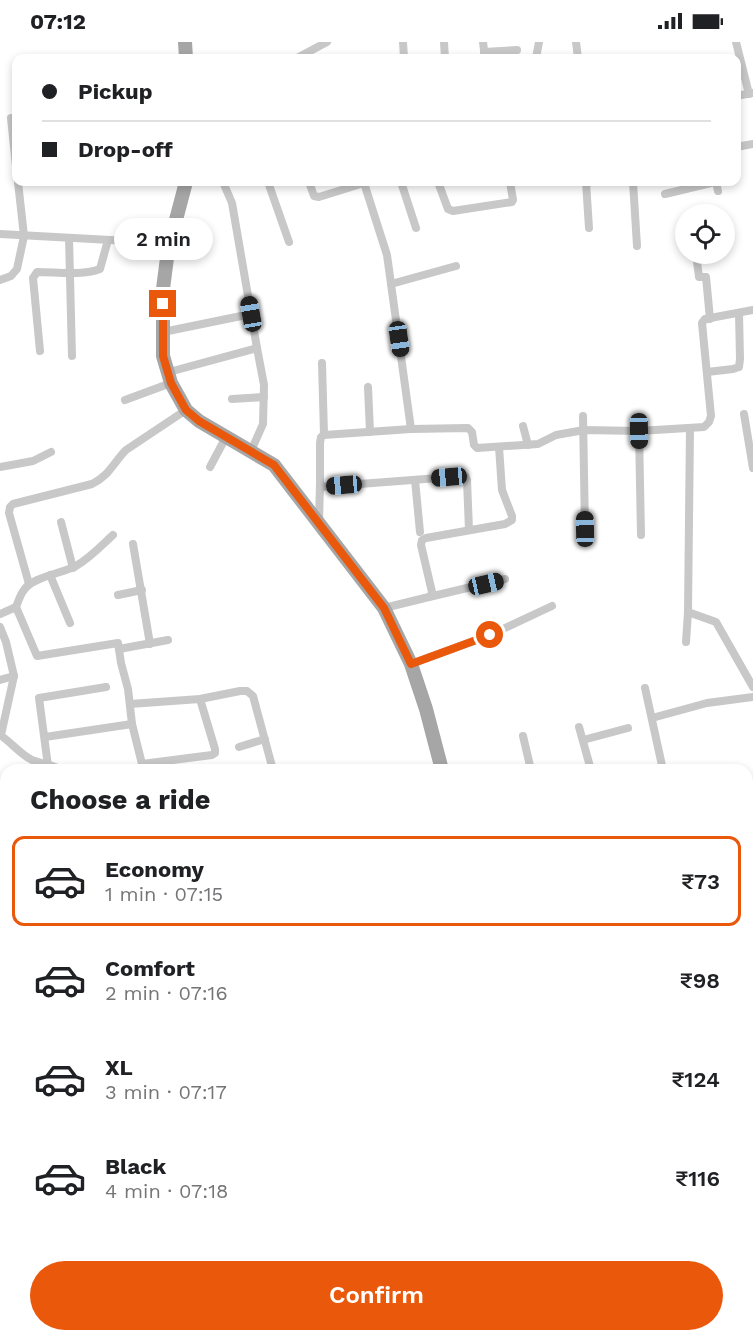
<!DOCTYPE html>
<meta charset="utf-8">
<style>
body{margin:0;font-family:"Work Sans",sans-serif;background:#f6f6f6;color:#202124;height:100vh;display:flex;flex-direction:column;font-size:22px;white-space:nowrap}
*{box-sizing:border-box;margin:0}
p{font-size:20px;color:#757577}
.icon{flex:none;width:33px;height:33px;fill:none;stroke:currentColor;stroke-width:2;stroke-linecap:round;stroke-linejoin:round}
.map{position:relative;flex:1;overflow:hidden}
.side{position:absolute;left:0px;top:722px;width:753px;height:578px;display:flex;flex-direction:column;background:#fff;border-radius:18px 18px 0 0;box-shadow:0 3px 9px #0003}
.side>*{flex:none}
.hud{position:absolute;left:12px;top:12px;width:729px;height:132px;border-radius:12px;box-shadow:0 3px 9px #0003;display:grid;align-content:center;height:132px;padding:0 30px;background:#fff}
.fabs{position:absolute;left:675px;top:162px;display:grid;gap:12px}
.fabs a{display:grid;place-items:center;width:60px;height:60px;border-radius:50%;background:#fff;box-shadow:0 3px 9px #0003;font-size:30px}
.end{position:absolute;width:27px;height:27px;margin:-14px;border:8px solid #ea580c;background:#fff;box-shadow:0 0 0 3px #fff}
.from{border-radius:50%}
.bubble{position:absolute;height:42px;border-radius:21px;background:#fff;box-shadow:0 3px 9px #0003;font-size:20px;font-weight:600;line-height:42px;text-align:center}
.car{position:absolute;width:18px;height:36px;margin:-18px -9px;border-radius:8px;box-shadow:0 0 4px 2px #0007;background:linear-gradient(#222 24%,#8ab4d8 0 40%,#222 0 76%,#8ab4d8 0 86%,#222 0)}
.hud b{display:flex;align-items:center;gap:21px;height:57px;font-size:22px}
.hud b+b{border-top:2px solid #e0e0e0}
.hud i{width:15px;height:15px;background:#202124}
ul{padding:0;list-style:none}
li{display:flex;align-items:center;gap:18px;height:90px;margin:0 12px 9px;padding:0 18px;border:3px solid transparent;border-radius:12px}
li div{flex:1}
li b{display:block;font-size:22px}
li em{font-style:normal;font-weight:600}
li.current{border-color:#ea580c}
li>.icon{width:54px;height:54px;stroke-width:1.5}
h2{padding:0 30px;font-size:27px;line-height:72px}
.action{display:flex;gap:12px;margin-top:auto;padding:12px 30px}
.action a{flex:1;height:69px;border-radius:36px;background:#ea580c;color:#fff;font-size:24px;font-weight:600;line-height:69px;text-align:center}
.status{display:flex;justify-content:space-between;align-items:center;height:42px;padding:0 30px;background:#fff;direction:ltr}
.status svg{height:16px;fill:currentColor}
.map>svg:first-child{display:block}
.water{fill:#e9cae8}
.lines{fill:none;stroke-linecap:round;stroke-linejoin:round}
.stream{stroke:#e9cae8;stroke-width:2}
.minor{stroke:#c8c8c8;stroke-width:8}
.tertiary{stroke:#c8c8c8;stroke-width:10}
.primary{stroke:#a6a6a6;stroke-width:14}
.route{stroke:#ea580c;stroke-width:8}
</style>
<div class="status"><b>07:12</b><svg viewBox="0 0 49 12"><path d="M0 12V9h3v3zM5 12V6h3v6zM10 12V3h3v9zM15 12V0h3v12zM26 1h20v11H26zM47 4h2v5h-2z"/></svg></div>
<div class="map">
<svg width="753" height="1298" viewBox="0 0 753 1298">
<rect width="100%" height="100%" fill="#fff"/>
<path class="water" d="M587 1293H655L641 1298H590Z"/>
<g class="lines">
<path class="stream" d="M482 1298 488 1293"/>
<g class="minor">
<path d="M403 0 404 16"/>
<path d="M444 0 445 16"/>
<path d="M483 0 485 16"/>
<path d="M576 0 578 16"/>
<path d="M736 0 749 52"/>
<path d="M484 10 517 8"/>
<path d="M297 16 327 0"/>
<path d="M536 16 539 0"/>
<path d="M736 54 753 51"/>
<path d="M11 76 16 124"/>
<path d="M736 105 753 102"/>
<path d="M223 140 232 161 257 306 264 343 263 382 251 409"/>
<path d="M268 140 289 200"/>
<path d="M309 140 314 154 319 155 367 140"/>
<path d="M401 140 416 186"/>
<path d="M438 140 448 167 453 169 512 160 513 158 510 140"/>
<path d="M586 140 589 186"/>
<path d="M633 140 637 204"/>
<path d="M716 140 718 149"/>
<path d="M364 141 387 213 411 387"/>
<path d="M665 152 715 140"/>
<path d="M0 192 129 199 168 208"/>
<path d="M69 196 72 314"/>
<path d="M696 212 699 235H706L710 277"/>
<path d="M0 238 11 234 17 227 24 194 18 140"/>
<path d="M391 242 456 224"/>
<path d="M163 290 251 272"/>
<path d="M40 309 33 236 37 230C57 230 81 234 100 227L108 198"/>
<path d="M322 321 324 393"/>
<path d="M169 330 257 306"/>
<path d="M707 330 733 327 739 325 740 317 739 271"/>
<path d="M368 345 370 390"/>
<path d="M232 357 264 355"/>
<path d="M125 358 171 341"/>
<path d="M744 372 753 426"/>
<path d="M583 374 585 487"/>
<path d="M523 384 528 403"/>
<path d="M690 386 688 570 716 580 753 645"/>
<path d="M639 389 641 493"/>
<path d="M0 425 33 419 51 410"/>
<path d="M210 425 226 395"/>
<path d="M415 438 420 490"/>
<path d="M320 445 465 434 467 438 469 488"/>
<path d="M61 480 73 526"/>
<path d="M319 481 320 441V401L321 395 324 393 411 387 468 386 472 390 474 403 477 406 538 402 556 393 584 388 639 389 704 385 709 380 711 374 702 281 705 277 753 268"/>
<path d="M133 502 150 602"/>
<path d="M50 533 70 581"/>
<path d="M29 542 9 471 10 465 13 462 92 442C109 434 114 420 126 408L186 368"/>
<path d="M118 553 142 548"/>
<path d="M429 555 505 537"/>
<path d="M16 565 37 614 118 601 121 621 128 647 132 682 142 722V728"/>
<path d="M384 566 429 555 431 553 432 550 421 503 422 498 426 496 505 482 512 478V474L502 448 499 405"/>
<path d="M0 572 16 565C18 560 20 553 24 548 32 535 63 531 76 524 90 516 101 504 113 493"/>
<path d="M0 585 6 600 14 634 1 693"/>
<path d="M686 600 688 570"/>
<path d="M119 607 168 598"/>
<path d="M411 622 490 593 552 564"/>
<path d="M0 638 14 634"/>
<path d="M645 646 663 728"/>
<path d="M130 662 200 657 240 649H247L253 654 273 728"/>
<path d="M652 676 707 661 753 655"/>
<path d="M579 685 591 728"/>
<path d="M0 693C11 700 20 712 32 718 41 722 53 722 61 728"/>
<path d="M523 694 531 728"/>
<path d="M45 695 132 682"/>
<path d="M583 698 628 686"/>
<path d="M239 705 265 697"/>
<path d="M142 722 212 713 215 711V707L200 657"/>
<path d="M48 724 39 656 106 645"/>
<path d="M747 921 751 956"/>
<path d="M0 1008 5 945"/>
<path d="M0 1135 6 1134"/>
<path d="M0 1187 6 1233"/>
<path d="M0 1271 6 1270"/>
<path d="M137 1293V1298"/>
<path d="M164 1293 165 1298"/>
<path d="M205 1293 206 1298"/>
<path d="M231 1293 232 1298"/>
<path d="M279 1293 281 1298"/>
<path d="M357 1293 358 1298"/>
<path d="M446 1293 448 1298"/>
<path d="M568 1293 570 1298"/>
<path d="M66 1296 67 1298"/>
<path d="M12 1298 33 1293"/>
<path d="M384 1298 397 1293"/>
</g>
<path class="tertiary" d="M747 957 753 956"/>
<g class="primary">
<path d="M185 0 186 16"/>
<path d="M186 140 168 208 163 247V314L171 341 186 368 199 379 274 423 384 566 411 622 426 667 442 728"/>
<path d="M0 944 6 945"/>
<path d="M663 1293 665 1298"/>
</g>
</g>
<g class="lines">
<path class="route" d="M163 262V314L171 341 186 368 199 379 274 423 384 566 411 622 490 593"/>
</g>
</svg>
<div class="fabs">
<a><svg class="icon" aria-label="locate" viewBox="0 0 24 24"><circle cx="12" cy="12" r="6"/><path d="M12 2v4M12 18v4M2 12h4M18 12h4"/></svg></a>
</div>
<i class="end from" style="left:490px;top:593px"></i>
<i class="end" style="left:163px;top:262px"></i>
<div class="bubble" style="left:114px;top:176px;width:99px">2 min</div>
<i class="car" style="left:251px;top:272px;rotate:350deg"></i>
<i class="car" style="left:399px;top:297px;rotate:172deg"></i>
<i class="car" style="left:639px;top:389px;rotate:179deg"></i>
<i class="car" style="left:449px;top:435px;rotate:265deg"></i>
<i class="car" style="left:344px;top:443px;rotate:265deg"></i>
<i class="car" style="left:585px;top:487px;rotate:359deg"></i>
<i class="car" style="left:486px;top:542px;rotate:77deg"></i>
<div class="hud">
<b><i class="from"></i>Pickup</b>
<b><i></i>Drop-off</b>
</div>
<section class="side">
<h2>Choose a ride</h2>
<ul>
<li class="current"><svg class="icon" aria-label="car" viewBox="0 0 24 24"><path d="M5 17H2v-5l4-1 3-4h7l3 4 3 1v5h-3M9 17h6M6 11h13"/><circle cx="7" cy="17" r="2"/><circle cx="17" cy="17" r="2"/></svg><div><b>Economy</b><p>1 min · 07:15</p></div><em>₹73</em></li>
<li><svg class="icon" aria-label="car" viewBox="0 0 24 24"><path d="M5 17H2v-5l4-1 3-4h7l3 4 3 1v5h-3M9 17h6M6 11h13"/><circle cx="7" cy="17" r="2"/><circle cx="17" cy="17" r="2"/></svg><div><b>Comfort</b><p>2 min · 07:16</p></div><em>₹98</em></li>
<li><svg class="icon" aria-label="car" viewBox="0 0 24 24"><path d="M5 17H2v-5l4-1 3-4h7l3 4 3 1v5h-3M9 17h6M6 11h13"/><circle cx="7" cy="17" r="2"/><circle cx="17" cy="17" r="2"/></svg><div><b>XL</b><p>3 min · 07:17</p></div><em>₹124</em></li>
<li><svg class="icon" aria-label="car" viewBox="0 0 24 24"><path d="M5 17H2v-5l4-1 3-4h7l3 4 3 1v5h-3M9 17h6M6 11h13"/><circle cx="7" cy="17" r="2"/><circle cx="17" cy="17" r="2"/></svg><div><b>Black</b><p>4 min · 07:18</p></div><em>₹116</em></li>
</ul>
<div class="action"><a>Confirm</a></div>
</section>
</div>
